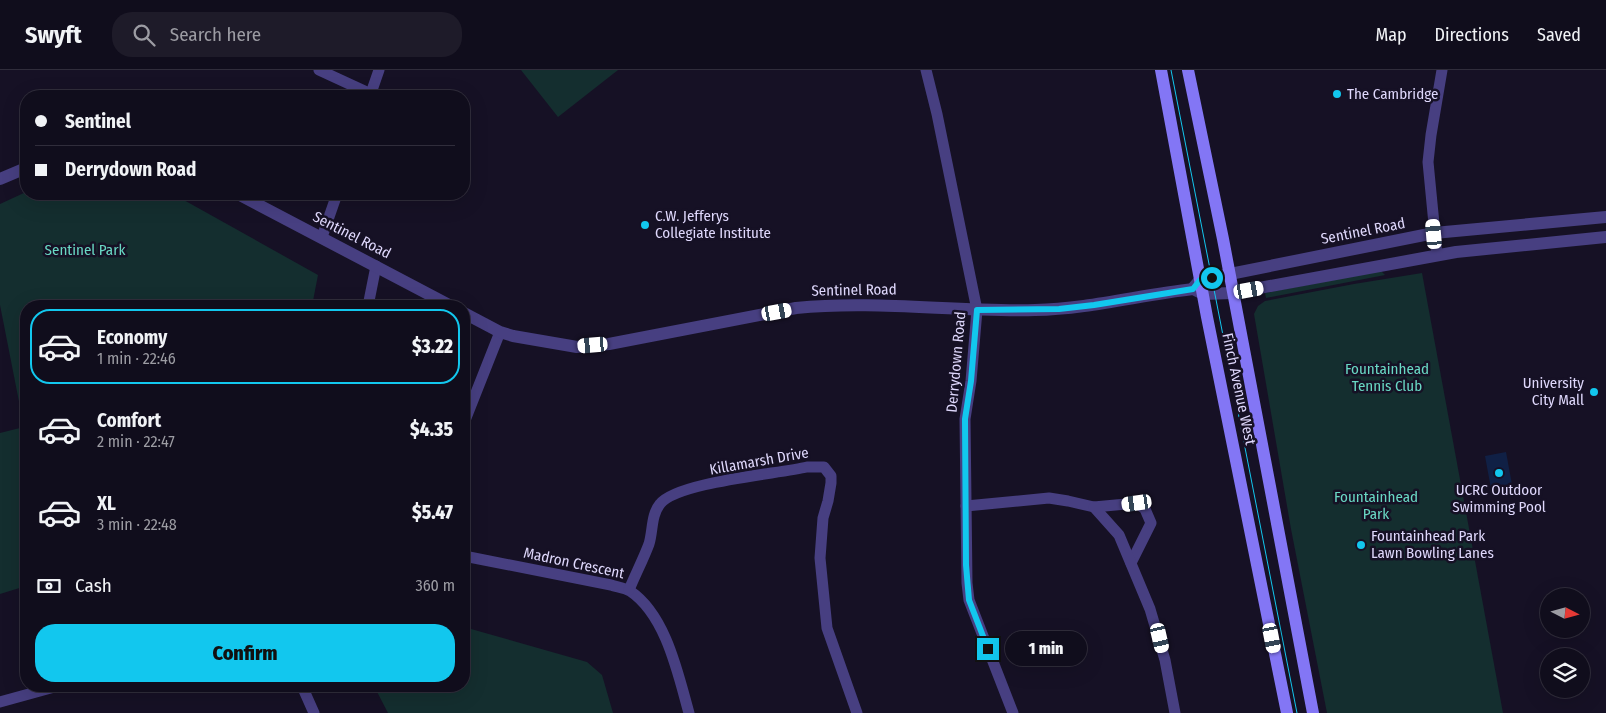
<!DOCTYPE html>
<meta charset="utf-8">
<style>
body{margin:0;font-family:"Fira Sans Condensed",sans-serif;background:#1e1b29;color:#f1f3f6;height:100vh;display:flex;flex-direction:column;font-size:19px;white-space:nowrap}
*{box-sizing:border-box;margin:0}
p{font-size:16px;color:#9c9ca3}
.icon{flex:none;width:28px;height:28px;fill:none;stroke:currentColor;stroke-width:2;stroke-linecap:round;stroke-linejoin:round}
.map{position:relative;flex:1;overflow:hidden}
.panel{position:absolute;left:20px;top:230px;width:450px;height:392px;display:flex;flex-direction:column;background:#100d1c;border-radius:20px;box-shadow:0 5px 20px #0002,0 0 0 1px #302d3b}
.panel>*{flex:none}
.banner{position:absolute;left:20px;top:20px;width:450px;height:110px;border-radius:20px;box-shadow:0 5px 20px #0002,0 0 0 1px #302d3b;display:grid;align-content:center;height:110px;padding:0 15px;background:#100d1c}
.needle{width:32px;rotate:96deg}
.fabs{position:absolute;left:1540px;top:518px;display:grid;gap:10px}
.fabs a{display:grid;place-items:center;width:50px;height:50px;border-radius:50%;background:#100d1c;box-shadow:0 5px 20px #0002,0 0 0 1px #302d3b;font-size:25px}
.end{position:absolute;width:22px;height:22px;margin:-11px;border:6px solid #12c7ee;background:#111;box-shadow:0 0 0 2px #111}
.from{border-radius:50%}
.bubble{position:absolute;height:35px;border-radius:18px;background:#100d1c;box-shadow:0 5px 20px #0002,0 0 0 1px #302d3b;font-size:16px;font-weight:800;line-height:35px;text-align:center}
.car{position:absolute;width:15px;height:30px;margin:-15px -8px;border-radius:6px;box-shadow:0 0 4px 1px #0007;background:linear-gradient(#fff 24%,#345 0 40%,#fff 0 76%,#345 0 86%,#fff 0)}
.banner b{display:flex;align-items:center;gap:18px;height:48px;font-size:19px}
.banner b+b{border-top:1px solid #302d3b}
.banner i{width:12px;height:12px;background:#f1f3f6}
ul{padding:9px 0 0;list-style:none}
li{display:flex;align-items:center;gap:15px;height:75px;margin:0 10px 8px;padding:0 5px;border:2px solid transparent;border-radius:20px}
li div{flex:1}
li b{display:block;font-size:19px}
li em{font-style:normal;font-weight:800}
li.selected{border-color:#12c7ee}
li>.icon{width:45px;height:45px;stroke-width:1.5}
.pay{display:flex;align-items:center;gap:12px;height:55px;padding:0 15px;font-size:19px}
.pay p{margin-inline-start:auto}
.primary-button{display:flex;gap:10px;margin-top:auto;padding:10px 15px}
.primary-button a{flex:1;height:58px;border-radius:20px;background:#12c7ee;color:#111;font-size:20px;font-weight:800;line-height:58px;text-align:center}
header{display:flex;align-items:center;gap:30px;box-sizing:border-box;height:70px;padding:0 25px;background:#100d1c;border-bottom:1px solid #302d3b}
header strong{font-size:24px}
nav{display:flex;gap:28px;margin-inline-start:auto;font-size:18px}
.search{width:350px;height:45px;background:#1e1b29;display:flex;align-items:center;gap:12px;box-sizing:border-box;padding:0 18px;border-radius:20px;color:#9c9ca3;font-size:19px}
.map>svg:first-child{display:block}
.green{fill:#142e2f}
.water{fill:#102045}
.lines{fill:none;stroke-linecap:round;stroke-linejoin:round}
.minor{stroke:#473f81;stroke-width:11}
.tertiary{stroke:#473f81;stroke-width:12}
.secondary{stroke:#8376f5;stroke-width:12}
.tram{stroke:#12c7ee;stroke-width:1}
.route{stroke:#12c7ee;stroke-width:6}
.poi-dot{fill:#12c7ee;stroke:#161125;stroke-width:2}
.labels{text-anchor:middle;stroke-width:5;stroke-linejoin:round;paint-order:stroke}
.poi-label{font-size:15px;fill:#dfd8fc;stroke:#161125;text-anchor:start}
.street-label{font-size:15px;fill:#dfd8fc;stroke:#161125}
.park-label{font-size:15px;fill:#69d8c4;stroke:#161125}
</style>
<header>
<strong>Swyft</strong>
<div class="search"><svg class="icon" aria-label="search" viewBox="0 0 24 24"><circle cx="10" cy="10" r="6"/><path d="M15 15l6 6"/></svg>Search here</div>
<nav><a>Map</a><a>Directions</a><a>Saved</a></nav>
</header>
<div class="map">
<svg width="1606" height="643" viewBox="0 0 1606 643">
<rect width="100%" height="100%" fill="#161125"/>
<g class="green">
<path d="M521 0H618L558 47Z"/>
<path d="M26 122V124H166L182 129 318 205 312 236H26V516L0 524V363L24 357 0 235V134Z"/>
<path d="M1381 201 1385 205 1266 228 1265 223Z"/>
<path d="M1422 203 1503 643H1327L1291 459 1254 244 1258 236 1265 231 1354 214Z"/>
<path d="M464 557 587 592 602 605 613 643H388L374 616H464Z"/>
</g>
<path class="water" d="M1506 382 1513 420 1492 424 1485 386Z"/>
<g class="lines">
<g class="minor">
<path d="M319 0 371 24"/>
<path d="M926 0 937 44 977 240 971 311 965 349 967 513 969 530 1013 643"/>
<path d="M370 26 379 0"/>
<path d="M322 167 337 124"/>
<path d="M1437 185 1428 92 1431 65 1442 0"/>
<path d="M368 236 376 196"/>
<path d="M464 353 500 262"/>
<path d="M966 436 1049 428 1068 431 1094 437 1137 433 1145 439 1151 453 1131 493"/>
<path d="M1094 437 1119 465 1150 539 1165 590 1175 643"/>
<path d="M464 486 611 515C617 517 625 518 630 521 666 545 678 604 689 643"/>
<path d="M629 520C635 505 643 490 649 474 653 461 651 445 660 434 677 412 777 404 807 397H824L831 406V413L828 431 823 448 820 488 827 558 857 643"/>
<path d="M302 616 314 643"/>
<path d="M0 632 58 616"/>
</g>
<g class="tertiary">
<path d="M0 109 26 98"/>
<path d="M238 124 451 236"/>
<path d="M1194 217 1200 210 1434 163 1606 147"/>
<path d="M464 243 500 262 513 266 577 277 609 274 796 238C875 230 955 242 1035 240 1088 239 1140 225 1193 219L1203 224 1232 223 1456 182 1606 167"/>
</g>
<g class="secondary">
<path d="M1161 0 1207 247 1287 643"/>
<path d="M1188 0 1223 169 1313 643"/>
</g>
<path class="tram" d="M1171 0 1297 643"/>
</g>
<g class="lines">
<path class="route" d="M988 579 969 530 966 495 965 349 971 311 977 240 1059 239 1094 235 1193 219 1200 210 1212 208"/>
</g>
<g class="poi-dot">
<circle cx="1337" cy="24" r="5"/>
<circle cx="645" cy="155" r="5"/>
<circle cx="1594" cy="322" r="5"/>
<circle cx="1499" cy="403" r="5"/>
<circle cx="1361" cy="475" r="5"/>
</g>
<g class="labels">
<g class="poi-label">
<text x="1347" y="29">The Cambridge</text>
<text x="655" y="151">C.W. Jefferys<tspan x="655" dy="17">Collegiate Institute</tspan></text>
<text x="1584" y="318" text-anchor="end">University<tspan x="1584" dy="17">City Mall</tspan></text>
<text x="1499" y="425" text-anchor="middle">UCRC Outdoor<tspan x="1499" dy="17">Swimming Pool</tspan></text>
<text x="1371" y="471">Fountainhead Park<tspan x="1371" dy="17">Lawn Bowling Lanes</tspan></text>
</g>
<g class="street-label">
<text transform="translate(1363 161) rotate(-11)" y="5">Sentinel Road</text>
<text transform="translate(352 165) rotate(27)" y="5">Sentinel Road</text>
<text transform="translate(854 220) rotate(-1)" y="5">Sentinel Road</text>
<text transform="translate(956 292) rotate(-85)" y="5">Derrydown Road</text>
<text transform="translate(1239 319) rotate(78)" y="5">Finch Avenue West</text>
<text transform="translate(759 391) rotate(-10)" y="5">Killamarsh Drive</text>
<text transform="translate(574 493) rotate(12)" y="5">Madron Crescent</text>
</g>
<g class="park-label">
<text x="85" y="185">Sentinel Park</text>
<text x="1387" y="304">Fountainhead<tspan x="1387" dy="17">Tennis Club</tspan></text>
<text x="1376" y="432">Fountainhead<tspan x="1376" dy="17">Park</tspan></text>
</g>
</g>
</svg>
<div class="fabs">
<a><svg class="needle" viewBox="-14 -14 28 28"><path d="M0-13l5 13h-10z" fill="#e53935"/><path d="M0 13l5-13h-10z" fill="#9c9ca3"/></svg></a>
<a><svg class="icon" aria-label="layers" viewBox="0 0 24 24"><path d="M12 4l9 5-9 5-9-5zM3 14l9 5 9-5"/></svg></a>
</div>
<i class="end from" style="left:1212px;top:208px"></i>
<i class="end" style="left:988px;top:579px"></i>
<div class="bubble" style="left:1005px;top:561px;width:82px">1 min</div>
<i class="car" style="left:1434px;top:164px;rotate:355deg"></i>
<i class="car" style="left:1249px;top:220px;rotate:80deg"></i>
<i class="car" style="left:777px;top:242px;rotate:80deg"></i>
<i class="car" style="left:593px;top:275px;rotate:265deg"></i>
<i class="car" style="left:1137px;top:433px;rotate:262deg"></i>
<i class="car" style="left:1160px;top:568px;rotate:167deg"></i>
<i class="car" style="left:1272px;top:568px;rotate:169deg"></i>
<div class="banner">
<b><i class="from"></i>Sentinel</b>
<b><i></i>Derrydown Road</b>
</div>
<section class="panel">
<ul>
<li class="selected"><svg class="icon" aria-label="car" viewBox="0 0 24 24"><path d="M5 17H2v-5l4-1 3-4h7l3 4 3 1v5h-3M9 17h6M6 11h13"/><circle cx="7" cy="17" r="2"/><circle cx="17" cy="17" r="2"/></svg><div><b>Economy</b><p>1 min · 22:46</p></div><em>$3.22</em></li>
<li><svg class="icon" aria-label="car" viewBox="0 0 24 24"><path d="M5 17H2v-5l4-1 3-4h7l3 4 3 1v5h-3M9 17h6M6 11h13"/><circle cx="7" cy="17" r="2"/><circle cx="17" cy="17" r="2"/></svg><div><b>Comfort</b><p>2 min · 22:47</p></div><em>$4.35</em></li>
<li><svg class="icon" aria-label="car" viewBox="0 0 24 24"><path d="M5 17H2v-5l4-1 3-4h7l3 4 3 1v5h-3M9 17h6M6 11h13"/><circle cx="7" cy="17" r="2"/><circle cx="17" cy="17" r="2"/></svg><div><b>XL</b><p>3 min · 22:48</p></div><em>$5.47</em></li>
</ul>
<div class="pay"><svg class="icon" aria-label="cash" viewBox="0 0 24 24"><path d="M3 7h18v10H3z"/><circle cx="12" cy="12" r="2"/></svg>Cash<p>360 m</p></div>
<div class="primary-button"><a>Confirm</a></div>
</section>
</div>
